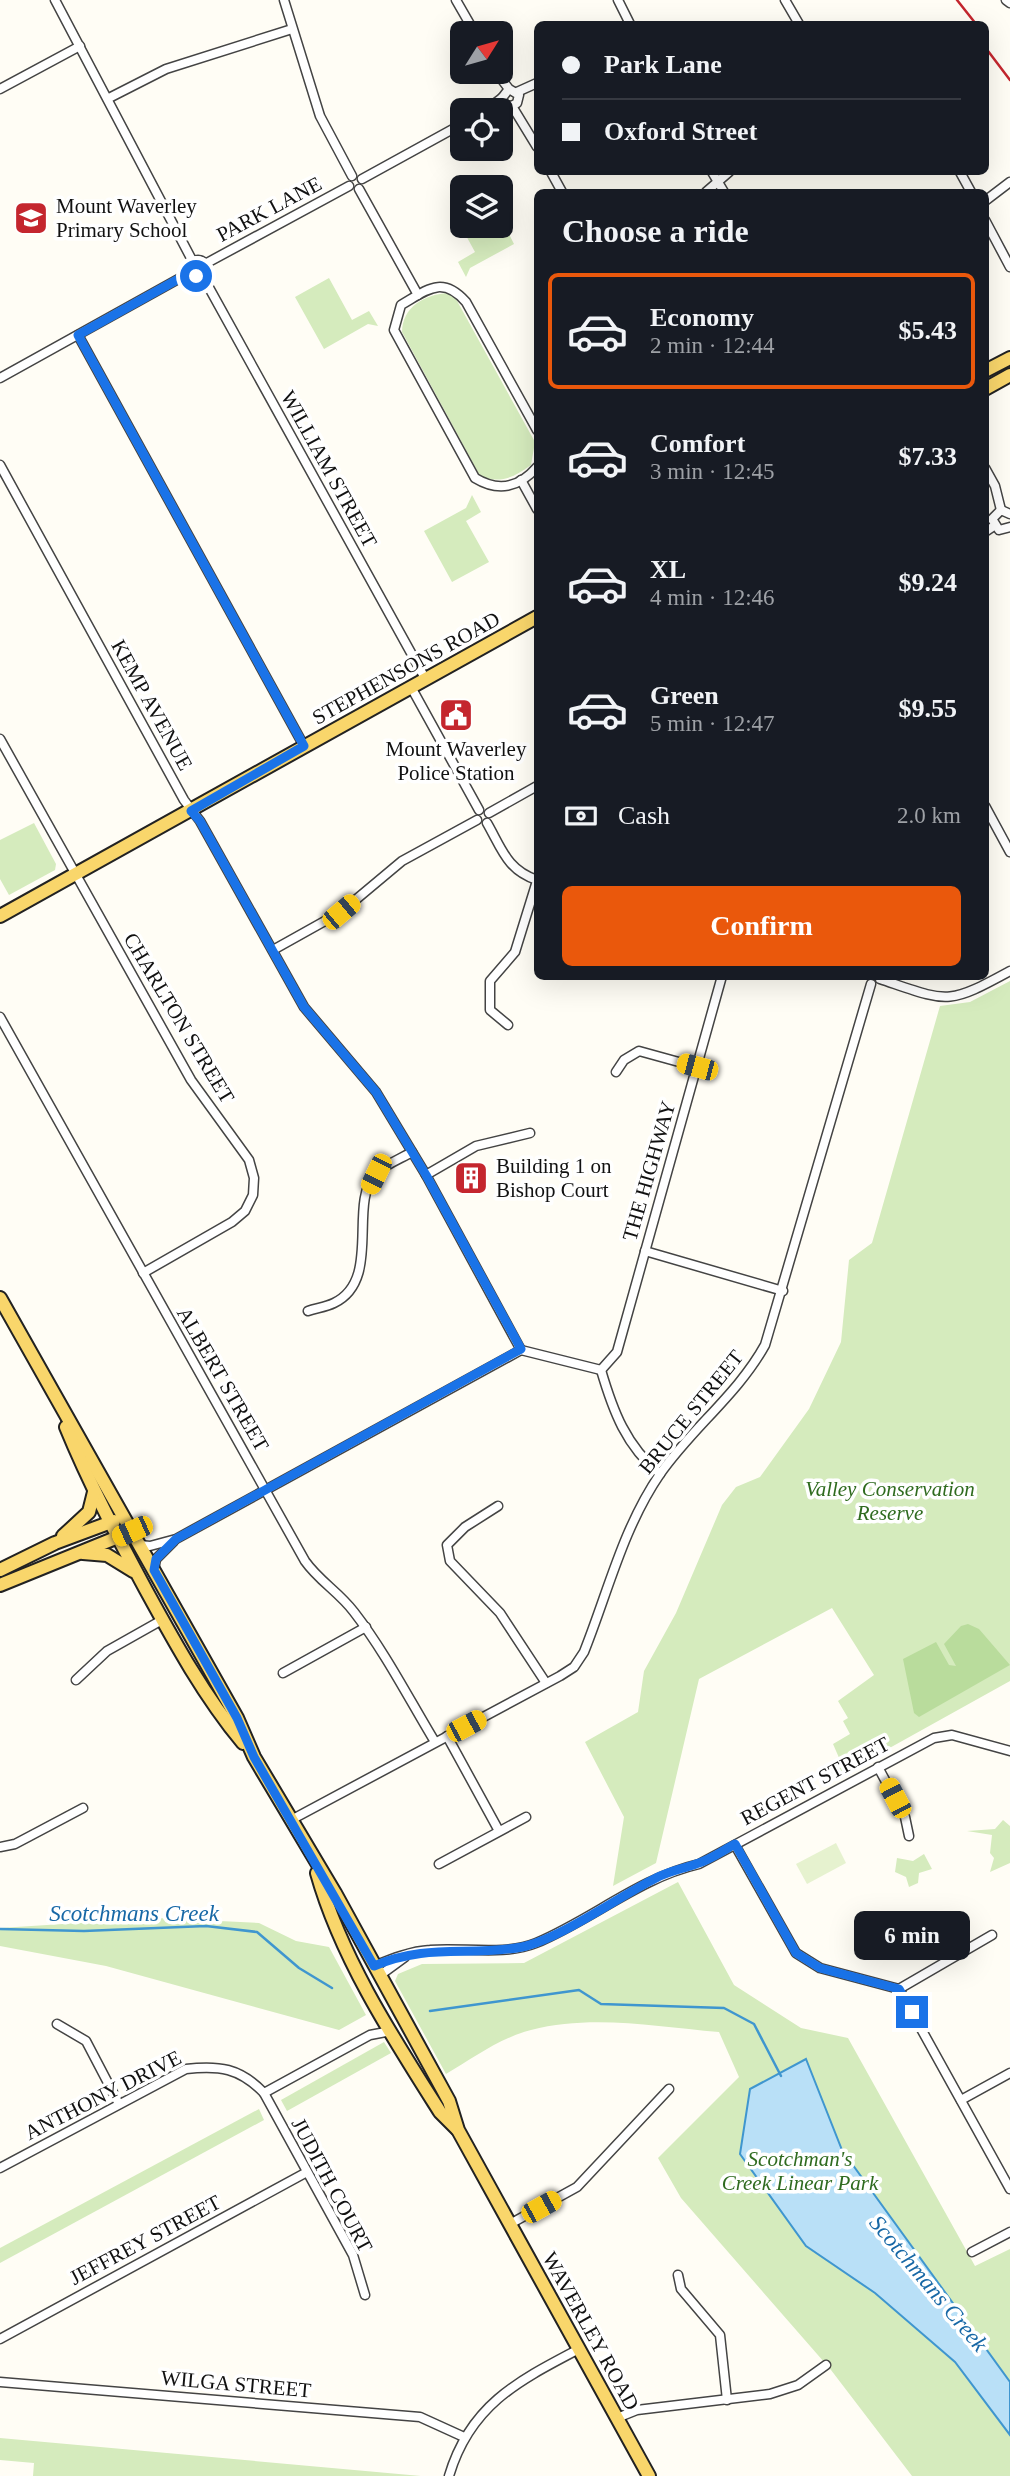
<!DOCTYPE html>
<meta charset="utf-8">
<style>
body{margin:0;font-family:Georgia,serif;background:#20242c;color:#f1f3f6;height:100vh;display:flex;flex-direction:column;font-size:26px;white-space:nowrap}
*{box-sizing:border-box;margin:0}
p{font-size:23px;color:#9ea1a6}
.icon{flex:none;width:38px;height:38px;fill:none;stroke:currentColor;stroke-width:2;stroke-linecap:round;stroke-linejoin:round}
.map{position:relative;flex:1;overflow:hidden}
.sheet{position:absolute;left:534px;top:189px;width:455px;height:791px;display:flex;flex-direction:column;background:#171b24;border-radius:10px;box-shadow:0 7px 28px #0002}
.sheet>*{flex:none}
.banner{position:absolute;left:534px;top:21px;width:455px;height:154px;border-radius:10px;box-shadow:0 7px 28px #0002;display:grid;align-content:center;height:154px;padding:0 28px;background:#171b24}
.needle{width:46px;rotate:53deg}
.tools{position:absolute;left:450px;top:21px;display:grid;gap:14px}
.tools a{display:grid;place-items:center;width:63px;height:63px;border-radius:10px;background:#171b24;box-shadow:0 7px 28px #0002;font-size:35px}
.end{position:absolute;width:32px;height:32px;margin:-16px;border:9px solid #1a73e8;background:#fff;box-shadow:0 0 0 4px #fff}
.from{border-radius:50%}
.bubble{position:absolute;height:49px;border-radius:10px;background:#171b24;box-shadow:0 7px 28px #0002;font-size:23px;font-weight:600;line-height:49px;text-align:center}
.car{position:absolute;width:21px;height:42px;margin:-21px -10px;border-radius:9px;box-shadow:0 0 5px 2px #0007;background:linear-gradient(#f5c518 24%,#345 0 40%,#f5c518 0 76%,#345 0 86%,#f5c518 0)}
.banner b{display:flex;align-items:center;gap:24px;height:66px;font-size:26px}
.banner b+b{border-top:2px solid #363941}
.banner i{width:18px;height:18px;background:#f1f3f6}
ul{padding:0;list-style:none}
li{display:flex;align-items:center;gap:21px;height:116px;margin:0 14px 10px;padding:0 14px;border:4px solid transparent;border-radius:10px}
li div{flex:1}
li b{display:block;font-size:26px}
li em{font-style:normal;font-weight:600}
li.current{border-color:#ea580c}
li>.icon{width:63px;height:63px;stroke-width:1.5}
h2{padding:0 28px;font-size:32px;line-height:84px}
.pay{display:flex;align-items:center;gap:18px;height:77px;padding:0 28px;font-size:26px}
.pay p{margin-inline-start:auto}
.action{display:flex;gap:14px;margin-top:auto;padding:14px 28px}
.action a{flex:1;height:80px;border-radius:10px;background:#ea580c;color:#fff;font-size:28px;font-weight:600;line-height:80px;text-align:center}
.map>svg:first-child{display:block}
.green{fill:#d5ebbd}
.forest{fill:#b9dc9c}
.pitch{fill:#e6f2cf}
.water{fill:#b9e0f7;stroke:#3f96cf;stroke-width:2}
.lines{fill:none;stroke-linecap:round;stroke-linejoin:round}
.stream{stroke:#3f96cf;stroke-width:2.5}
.street-casing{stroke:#444;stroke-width:11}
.primary-casing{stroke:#222;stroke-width:16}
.street{stroke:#fff;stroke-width:8}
.primary{stroke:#f9d66b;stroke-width:12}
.rail{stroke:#c4262e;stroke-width:2.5}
.route{stroke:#1a73e8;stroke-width:9}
.labels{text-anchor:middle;stroke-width:7;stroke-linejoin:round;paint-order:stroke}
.poi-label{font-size:21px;fill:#111;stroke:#fff;text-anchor:start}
.street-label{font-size:21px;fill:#111;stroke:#fff}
.park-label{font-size:21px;font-style:italic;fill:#2f6b1f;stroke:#fff}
.water-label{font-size:23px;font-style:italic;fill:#1768a6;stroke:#fff}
</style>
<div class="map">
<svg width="1010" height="2476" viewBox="0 0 1010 2476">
<rect width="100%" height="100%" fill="#fffdf5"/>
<g class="green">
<path d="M462 204V226H500L501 218 514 244 470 268 466 277 458 262 475 252 452 210Z"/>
<path d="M329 278 352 320 369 311 378 326 368 324 324 349 295 297Z"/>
<path d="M449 293 456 299 535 442 531 465C513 478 500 484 480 476L402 332C402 307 425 294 449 293Z"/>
<path d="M472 495 481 512 466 521 489 562 452 582 424 531 466 508Z"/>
<path d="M34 823 56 864 55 870 9 895 0 879V840Z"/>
<path d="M1010 981V1681L832 1780 827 1769 840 1760 833 1744 850 1734 843 1721 848 1718 838 1701 874 1675 832 1608 699 1679 656 1863 613 1886 624 1817 585 1742 638 1712 644 1671 676 1613 722 1505 736 1487 760 1477 809 1409 841 1342 849 1260 872 1243 940 1006 970 1002Z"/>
<path d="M1003 1820 1010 1826V1863L990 1872 994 1858 990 1853 992 1835 967 1831 995 1829Z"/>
<path d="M924 1854 932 1869 919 1873 918 1883 909 1887 906 1877 895 1872 897 1858 913 1861Z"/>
<path d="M678 1882 734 1985 801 2028 848 2038 975 2266 1010 2249V2476H912L831 2370 681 2198 658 2158 739 2077 719 2032C657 2027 593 2014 531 2030 500 2038 473 2058 446 2074L395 1981 398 1974 422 1964 524 1963Z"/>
<path d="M157 1918 259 1923 296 1941 329 1947 366 2015 339 2030 106 1966 0 1946V1928Z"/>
<path d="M384 2042 391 2053 287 2111 281 2100Z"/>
<path d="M259 2109 264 2120 0 2263V2248Z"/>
<path d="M0 2439V2438L421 2476H33L34 2463 0 2460Z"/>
</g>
<path class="forest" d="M968 1624 979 1629 1010 1665 919 1717 914 1713 903 1659 936 1642 949 1665 956 1666 944 1644 961 1626Z"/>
<path class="pitch" d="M836 1843 846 1863 807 1884 796 1864Z"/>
<path class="water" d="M806 2059 842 2150 1010 2382V2435L955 2362 875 2293 806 2246 740 2154 750 2089Z"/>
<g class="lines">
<g class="stream">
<path d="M0 1929 84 1931 206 1926 257 1932 299 1968 332 1988"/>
<path d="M430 2011 579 1990 601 2004 724 2008 754 2024 781 2076"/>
</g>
<g class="street-casing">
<g id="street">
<path d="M55 0 193 262"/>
<path d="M284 0 320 116 352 176"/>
<path d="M456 0 475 33"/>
<path d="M618 0 630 24"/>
<path d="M785 0 799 24"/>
<path d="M1006 0 1010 3"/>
<path d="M496 72 509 89 519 95 517 103 512 106 505 105 502 98 509 89"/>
<path d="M0 89 80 46"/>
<path d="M517 92 537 83"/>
<path d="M109 98 166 69 292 29"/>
<path d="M512 106 537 147"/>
<path d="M486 110 502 98"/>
<path d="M551 172 562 192"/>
<path d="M712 172 724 192"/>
<path d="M960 172 971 192"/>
<path d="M362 179 462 124"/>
<path d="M359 189 418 295"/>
<path d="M706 192 729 172"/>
<path d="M985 201 1010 182"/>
<path d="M985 220 1010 267"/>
<circle cx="198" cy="268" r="8"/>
<path d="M205 264 349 186"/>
<path d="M202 275 426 680"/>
<path d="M78 335 304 746"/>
<path d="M0 378 191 272"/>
<path d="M537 430 466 302C442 275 427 290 401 305L394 330 475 478C498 492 519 488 537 467"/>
<path d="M0 465 184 800 200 821 304 1007 376 1092 426 1175 521 1350"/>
<path d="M985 468 995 486 1001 510"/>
<path d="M521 480 537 509"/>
<path d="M1010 514 1001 510 992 519 999 530 1010 527"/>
<path d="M985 532 994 526"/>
<path d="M411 687 479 810"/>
<path d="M0 739 191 1080 249 1160 254 1178 253 1195 245 1211 232 1222 143 1273"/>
<path d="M985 806 1010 852"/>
<path d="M489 813 537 786"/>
<path d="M487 823C502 849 507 870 537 880"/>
<path d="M273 950 341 912 402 861 477 820"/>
<path d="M880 979C948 1002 946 1006 1010 971"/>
<path d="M0 1017 305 1561C319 1581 339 1592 354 1612 385 1652 409 1699 435 1742"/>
<path d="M508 1025 490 1010V981L515 952 537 881"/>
<path d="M616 1072 624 1060 639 1051 697 1067"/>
<path d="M426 1175 476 1146 530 1133"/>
<path d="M645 1251 783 1291"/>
<path d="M308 1311C317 1308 326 1307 334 1303 382 1280 348 1205 375 1174 384 1165 402 1158 412 1152"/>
<path d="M601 1370 617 1352 722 976"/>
<path d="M601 1370C613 1411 626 1446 660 1474"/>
<path d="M498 1506 465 1527 447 1545 450 1561 500 1613 546 1683"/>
<path d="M140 1545 150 1546 176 1539 521 1350 601 1370"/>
<path d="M154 1570 156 1559 174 1541"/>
<path d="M283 1673 366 1627"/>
<path d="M76 1680 107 1651 162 1620"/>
<path d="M447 1736 499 1831"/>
<path d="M878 1767 905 1817 909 1836"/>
<path d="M291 1820 560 1676 574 1667 584 1652C608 1592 623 1528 660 1474 692 1428 738 1394 765 1345L871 984"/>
<path d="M735 1845 796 1953 820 1968 899 1989 1010 2189"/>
<path d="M0 1847 15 1844 83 1808"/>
<path d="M439 1864 526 1817"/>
<path d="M374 1966C391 1959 411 1951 430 1950 463 1947 504 1956 536 1943 593 1919 639 1878 699 1864L934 1738 952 1735 1010 1751"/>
<path d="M379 1976 405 1957"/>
<path d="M899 1989 992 1935"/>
<path d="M57 2024 86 2041 119 2104"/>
<path d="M264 2093 353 2255 365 2295"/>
<path d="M961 2100 1010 2073"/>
<path d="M0 2168 186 2069C219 2065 240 2068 264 2093L370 2035 391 2031"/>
<path d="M510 2224 577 2187 669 2089"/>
<path d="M972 2252 1010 2232"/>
<path d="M678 2275 681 2289 720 2335 727 2400"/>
<path d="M0 2339 307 2172"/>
<path d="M0 2382 420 2417 464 2437"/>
<path d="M617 2418 637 2410 770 2394 798 2385 826 2365"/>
<path d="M449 2476C470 2405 518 2381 579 2349"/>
</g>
</g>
<g class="primary-casing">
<g id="primary">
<path d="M985 371 1010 358"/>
<path d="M985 389 1010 375"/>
<path d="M0 916 537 617"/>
<path d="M0 1298 237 1718 254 1757 335 1893 449 2101 458 2130 649 2476"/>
<path d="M66 1427C89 1483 117 1536 146 1590 175 1643 204 1696 243 1743"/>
<path d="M63 1536 89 1512 94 1492"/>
<path d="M83 1553 107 1555 133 1571"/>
<path d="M0 1570 55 1543 114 1521"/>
<path d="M0 1585 123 1535"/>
<path d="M317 1873C341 1958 393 2038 440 2112L457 2129"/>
</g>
</g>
<use href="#street" class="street"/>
<use href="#primary" class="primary"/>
<g class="rail">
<path d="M957 0 976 24"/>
<path d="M985 47 1010 80"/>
</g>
</g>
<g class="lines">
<path class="route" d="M196 276 191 272 78 335 304 746 191 811 200 821 304 1007 376 1092 426 1175 521 1349 176 1539 156 1559 154 1570 237 1718 254 1757 374 1966C429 1943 468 1957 522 1947 558 1940 620 1896 656 1878 669 1871 682 1869 696 1864 710 1860 722 1851 735 1844L796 1953 820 1968 899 1989 912 2012"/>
</g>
<defs>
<g id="school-square" transform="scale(1.75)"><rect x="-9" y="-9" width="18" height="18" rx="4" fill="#c4262e" stroke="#fff"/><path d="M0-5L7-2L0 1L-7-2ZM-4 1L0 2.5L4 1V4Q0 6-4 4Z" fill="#fff"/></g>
<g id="civic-square" transform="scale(1.75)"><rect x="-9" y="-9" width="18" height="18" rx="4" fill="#c4262e" stroke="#fff"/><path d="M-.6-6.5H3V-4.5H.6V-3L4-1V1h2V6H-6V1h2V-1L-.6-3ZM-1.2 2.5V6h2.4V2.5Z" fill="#fff"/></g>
<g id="building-square" transform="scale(1.75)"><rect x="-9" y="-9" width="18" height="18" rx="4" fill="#c4262e" stroke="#fff"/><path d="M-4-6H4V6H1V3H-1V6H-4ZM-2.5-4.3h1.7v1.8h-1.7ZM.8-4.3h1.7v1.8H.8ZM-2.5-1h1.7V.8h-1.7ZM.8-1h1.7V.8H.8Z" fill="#fff"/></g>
</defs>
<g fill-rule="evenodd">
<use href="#school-square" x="31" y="218"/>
<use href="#civic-square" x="456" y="715"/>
<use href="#building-square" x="471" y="1178"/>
</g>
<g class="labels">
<g class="poi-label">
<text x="56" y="213">Mount Waverley<tspan x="56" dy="24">Primary School</tspan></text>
<text x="456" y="756" text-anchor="middle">Mount Waverley<tspan x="456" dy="24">Police Station</tspan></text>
<text x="496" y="1173">Building 1 on<tspan x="496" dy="24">Bishop Court</tspan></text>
</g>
<g class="street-label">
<text transform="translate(269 209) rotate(-28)" y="7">PARK LANE</text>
<text transform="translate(329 469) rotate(61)" y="7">WILLIAM STREET</text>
<text transform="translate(406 668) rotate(-29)" y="7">STEPHENSONS ROAD</text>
<text transform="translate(152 705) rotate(61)" y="7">KEMP AVENUE</text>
<text transform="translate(179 1018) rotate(59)" y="7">CHARLTON STREET</text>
<text transform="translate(649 1171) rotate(-74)" y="7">THE HIGHWAY</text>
<text transform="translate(223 1379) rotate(60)" y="7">ALBERT STREET</text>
<text transform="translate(691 1412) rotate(-51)" y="7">BRUCE STREET</text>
<text transform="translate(815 1781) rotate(-28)" y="7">REGENT STREET</text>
<text transform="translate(103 2095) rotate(-27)" y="7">ANTHONY DRIVE</text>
<text transform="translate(332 2185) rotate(62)" y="7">JUDITH COURT</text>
<text transform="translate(145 2240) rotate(-28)" y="7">JEFFREY STREET</text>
<text transform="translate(591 2331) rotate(61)" y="7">WAVERLEY ROAD</text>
<text transform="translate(236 2384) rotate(5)" y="7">WILGA STREET</text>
</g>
<g class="park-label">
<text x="890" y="1496">Valley Conservation<tspan x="890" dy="24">Reserve</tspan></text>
<text x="800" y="2166">Scotchman's<tspan x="800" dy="24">Creek Linear Park</tspan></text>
</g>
<g class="water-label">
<text x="134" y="1921">Scotchmans Creek</text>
<text transform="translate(929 2283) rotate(50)" y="8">Scotchmans Creek</text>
</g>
</g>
</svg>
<div class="tools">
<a><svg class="needle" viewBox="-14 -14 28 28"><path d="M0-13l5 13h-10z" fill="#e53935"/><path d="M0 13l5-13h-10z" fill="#9ea1a6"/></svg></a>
<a><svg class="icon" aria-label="locate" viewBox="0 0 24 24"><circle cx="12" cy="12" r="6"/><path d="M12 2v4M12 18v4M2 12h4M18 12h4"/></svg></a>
<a><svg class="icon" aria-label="layers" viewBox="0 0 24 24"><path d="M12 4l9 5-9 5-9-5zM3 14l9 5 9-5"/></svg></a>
</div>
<i class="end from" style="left:196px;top:276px"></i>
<i class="end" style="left:912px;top:2012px"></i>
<div class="bubble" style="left:854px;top:1911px;width:116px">6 min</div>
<i class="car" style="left:341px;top:912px;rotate:50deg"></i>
<i class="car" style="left:697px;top:1067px;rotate:285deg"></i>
<i class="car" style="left:376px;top:1174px;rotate:206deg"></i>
<i class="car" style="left:132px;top:1531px;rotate:246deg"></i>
<i class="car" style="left:466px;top:1726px;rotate:62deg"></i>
<i class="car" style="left:895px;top:1798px;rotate:332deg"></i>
<i class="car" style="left:541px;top:2207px;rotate:61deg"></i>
<div class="banner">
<b><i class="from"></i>Park Lane</b>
<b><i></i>Oxford Street</b>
</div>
<section class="sheet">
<h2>Choose a ride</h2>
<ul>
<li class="current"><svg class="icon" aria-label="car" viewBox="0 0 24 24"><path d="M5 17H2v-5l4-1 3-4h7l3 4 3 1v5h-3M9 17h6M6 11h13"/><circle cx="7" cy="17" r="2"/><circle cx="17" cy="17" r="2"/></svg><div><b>Economy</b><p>2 min · 12:44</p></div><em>$5.43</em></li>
<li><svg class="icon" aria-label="car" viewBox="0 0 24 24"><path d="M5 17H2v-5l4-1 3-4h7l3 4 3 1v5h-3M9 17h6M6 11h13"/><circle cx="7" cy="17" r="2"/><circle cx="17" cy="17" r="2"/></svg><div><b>Comfort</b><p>3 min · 12:45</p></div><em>$7.33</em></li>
<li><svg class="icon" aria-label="car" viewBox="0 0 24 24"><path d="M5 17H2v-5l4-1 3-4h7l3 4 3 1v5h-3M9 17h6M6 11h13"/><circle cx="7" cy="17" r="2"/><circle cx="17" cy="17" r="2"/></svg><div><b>XL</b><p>4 min · 12:46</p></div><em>$9.24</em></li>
<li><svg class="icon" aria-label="car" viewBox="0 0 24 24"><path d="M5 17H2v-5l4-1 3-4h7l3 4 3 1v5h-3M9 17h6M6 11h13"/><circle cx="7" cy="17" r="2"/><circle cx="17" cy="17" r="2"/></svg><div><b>Green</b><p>5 min · 12:47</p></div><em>$9.55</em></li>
</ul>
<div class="pay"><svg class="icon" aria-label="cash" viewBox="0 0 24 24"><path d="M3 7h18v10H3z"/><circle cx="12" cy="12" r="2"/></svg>Cash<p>2.0 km</p></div>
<div class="action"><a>Confirm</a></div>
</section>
</div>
